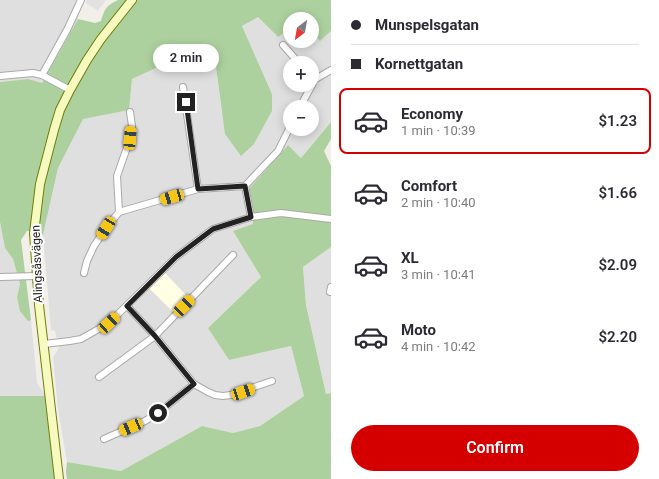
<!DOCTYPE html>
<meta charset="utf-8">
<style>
body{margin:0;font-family:Roboto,sans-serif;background:#f2f2f3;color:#2b2b33;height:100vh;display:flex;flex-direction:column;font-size:15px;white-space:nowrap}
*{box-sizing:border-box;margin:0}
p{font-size:13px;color:#7c7c81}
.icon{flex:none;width:22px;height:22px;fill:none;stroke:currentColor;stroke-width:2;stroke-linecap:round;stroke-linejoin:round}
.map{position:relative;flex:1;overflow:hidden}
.side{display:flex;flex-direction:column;background:#fff;width:328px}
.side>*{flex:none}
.top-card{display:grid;align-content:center;height:88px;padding:0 20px;background:#fff}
.needle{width:26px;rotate:211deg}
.controls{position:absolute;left:283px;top:12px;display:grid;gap:8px}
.controls a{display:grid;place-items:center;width:36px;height:36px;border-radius:50%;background:#fff;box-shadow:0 2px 10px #0003;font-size:20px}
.end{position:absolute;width:18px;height:18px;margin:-9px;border:5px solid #222;background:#fff;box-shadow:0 0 0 2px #fff}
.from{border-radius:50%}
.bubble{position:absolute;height:28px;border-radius:14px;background:#fff;box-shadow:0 2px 10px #0003;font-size:13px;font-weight:600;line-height:28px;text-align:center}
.car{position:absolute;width:12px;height:24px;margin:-12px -6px;border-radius:5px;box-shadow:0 0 3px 1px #0007;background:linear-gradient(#f5c518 24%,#345 0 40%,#f5c518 0 76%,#345 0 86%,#f5c518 0)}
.top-card b{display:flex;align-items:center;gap:14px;height:38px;font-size:15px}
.top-card b+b{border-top:1px solid #e1e1e2}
.top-card i{width:10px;height:10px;background:#2b2b33}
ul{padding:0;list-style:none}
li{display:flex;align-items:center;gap:12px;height:66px;margin:0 8px 6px;padding:0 12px;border:2px solid transparent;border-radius:8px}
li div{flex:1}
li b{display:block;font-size:15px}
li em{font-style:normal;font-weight:600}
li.active{border-color:#d40000}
li>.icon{width:36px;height:36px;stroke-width:1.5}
.cta{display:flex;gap:8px;margin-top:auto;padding:8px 20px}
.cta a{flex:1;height:46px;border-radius:24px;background:#d40000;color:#fff;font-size:16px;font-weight:600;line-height:46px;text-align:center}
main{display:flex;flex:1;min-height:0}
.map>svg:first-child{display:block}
.residential{fill:#e0dfdf;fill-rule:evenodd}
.education{fill:#ffffe5}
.forest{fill:#add19e}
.parking{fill:#e2e2e2}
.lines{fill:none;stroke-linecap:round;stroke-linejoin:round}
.street-casing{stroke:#a9a9a9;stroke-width:8}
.secondary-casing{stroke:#707d05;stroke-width:10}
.street{stroke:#fff;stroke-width:6}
.secondary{stroke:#f7fabf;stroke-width:8}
.route{stroke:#222;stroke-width:5}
.labels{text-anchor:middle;stroke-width:4;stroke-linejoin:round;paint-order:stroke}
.street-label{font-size:12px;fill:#222;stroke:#fff}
</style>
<main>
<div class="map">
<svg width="331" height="479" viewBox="0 0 331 479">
<rect width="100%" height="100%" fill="#f2efe9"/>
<g class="residential">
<path d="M0 0H83L79 11 78 19 42 84 28 79 0 82Z"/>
<path d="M258 17 278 37 290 29V41H312V33L320 41 331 31V122L301 158 288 145 253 225 233 231 261 277 208 328 229 360 291 346 304 396 260 426 233 433 202 426 121 471 67 462 58 409 53 357 59 348 55 331 51 330 43 235 58 168 83 118 129 110 132 79 158 67 179 64 216 67 222 113 254 144 272 111V94L242 26ZM290 63H312V85H290ZM290 107H312V129H290Z"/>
<path d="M0 222 5 247 13 259 20 284 17 297 28 320H31L37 383 46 396H0Z"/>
<path d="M331 247V393L326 394 306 305 303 267Z"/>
</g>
<path class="education" d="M164 272 188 297 173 312 149 288Z"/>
<g class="forest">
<path d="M118 0H331V31L320 41 312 33V19H290V29L278 37 258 17 242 26 272 94V111L254 144 241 156 225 134 216 67 179 64 158 67 132 79 129 110 83 119 58 168 43 235 37 230 27 231 21 240 31 320 28 321 20 311 17 297 20 284 13 259 5 248 0 222V82L28 79 42 83 78 19 95 23 101 21C105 8 106 6 118 0Z"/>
<path d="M331 122V139L324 151 331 166V247L303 267 306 305 326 394 331 393V479H67L66 472 67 462 121 471 202 426 233 433 260 426 304 396 291 346 229 360 208 328 261 277 233 231 253 224 249 189 288 145 301 158Z"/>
<path d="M0 396H46L55 479H0Z"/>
</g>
<path class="parking" d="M87 0H106L98 11 86 3Z"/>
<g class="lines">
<g class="street-casing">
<g id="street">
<path d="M283 45 299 63"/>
<path d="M42 75 67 30 81 0"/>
<path d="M0 76 33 73 42 75 70 90"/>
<path d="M312 85 314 80 331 70"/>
<path d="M183 87 198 189"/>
<path d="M300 107 312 85"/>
<path d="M119 212 117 176 130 139 132 126 130 112"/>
<path d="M251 217 245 186 278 151 290 127"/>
<path d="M84 273 87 261 94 246 106 228 119 212 198 189 245 186"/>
<path d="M0 277 37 276"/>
<path d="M330 292 331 287"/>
<path d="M127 306 155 336 194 384 208 392 215 395 223 396 231 395 272 381"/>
<path d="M44 344 70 341 81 339 109 323 176 257 213 229 251 217 281 213 331 219"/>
<path d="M99 377 155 336 233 255"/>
<path d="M104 439 145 421 158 413 194 384"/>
</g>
</g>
<g class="secondary-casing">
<path id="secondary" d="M59 479 39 305 34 233 40 184 54 130 60 110 70 90 87 60 101 39 132 0"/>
</g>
<use href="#street" class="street"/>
<use href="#secondary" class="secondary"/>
</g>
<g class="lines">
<path class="route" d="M158 413 194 384 155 336 127 306 176 257 213 229 251 217 245 186 198 189 186 102"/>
</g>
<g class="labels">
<g class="street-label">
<text transform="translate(37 264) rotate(-92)" y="4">Alingsåsvägen</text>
</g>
</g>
</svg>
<div class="controls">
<a><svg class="needle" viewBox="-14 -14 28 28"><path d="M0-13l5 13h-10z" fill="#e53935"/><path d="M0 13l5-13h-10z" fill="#7c7c81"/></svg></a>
<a>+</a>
<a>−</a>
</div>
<i class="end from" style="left:158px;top:413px"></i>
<i class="end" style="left:186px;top:102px"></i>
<div class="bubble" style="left:153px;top:44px;width:66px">2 min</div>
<i class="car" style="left:130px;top:138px;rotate:5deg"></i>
<i class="car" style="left:172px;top:197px;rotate:254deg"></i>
<i class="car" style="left:106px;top:228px;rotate:212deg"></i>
<i class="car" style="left:184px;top:306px;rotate:44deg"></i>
<i class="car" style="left:109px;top:323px;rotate:47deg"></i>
<i class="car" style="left:243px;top:392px;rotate:71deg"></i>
<i class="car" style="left:131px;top:427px;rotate:247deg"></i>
</div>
<section class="side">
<div class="top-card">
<b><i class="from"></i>Munspelsgatan</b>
<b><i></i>Kornettgatan</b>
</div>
<ul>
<li class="active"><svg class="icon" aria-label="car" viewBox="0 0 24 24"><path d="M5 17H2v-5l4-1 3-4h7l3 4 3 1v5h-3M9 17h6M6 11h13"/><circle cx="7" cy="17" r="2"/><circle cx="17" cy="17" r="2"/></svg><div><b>Economy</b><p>1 min · 10:39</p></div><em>$1.23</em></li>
<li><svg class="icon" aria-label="car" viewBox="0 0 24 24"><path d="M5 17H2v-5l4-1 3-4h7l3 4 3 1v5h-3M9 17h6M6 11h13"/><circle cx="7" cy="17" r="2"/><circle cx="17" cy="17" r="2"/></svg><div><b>Comfort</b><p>2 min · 10:40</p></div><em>$1.66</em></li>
<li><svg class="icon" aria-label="car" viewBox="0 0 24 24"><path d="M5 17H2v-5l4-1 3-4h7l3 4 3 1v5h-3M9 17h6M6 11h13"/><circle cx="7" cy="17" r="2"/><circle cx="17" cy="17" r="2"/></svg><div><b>XL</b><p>3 min · 10:41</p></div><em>$2.09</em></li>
<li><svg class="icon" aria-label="car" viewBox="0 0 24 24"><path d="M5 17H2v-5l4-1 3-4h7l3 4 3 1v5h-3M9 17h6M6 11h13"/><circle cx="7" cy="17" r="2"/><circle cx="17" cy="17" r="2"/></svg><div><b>Moto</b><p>4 min · 10:42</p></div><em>$2.20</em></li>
</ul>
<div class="cta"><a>Confirm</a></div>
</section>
</main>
